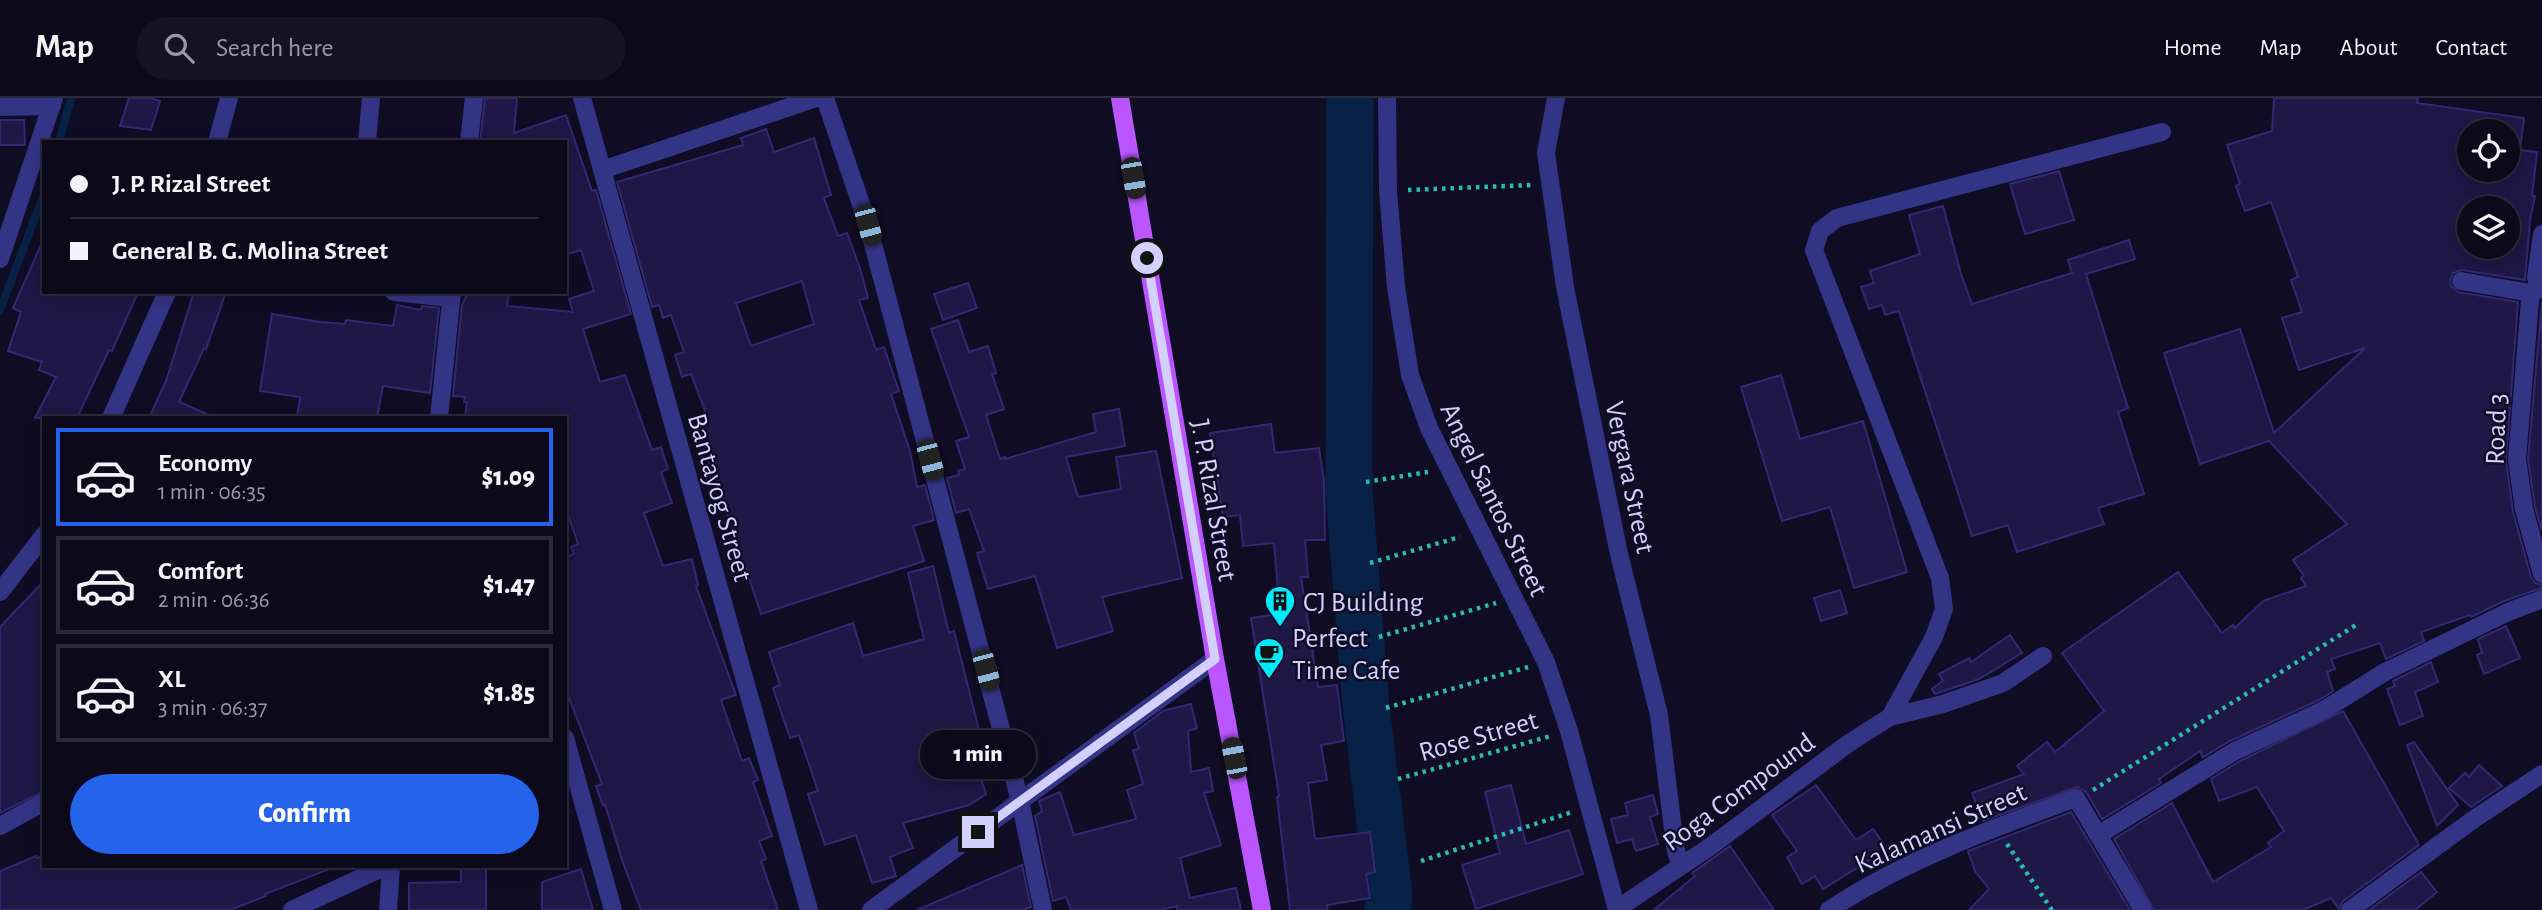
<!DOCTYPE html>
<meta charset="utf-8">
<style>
body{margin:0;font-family:"Alegreya Sans",sans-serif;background:#151224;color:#f1f3f6;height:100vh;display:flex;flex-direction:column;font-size:26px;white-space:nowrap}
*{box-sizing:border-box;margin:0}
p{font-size:23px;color:#9a9aa3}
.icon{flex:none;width:38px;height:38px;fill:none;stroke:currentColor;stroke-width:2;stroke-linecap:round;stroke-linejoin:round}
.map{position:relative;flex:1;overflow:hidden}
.drawer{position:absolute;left:42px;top:318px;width:525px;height:452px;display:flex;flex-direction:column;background:#0c091b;border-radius:0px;box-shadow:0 4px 18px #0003,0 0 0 2px #2c2a3a}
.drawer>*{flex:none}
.banner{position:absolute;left:42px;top:42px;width:525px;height:154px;border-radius:0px;box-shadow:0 4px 18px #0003,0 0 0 2px #2c2a3a;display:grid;align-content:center;height:154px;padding:0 28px;background:#0c091b}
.fabs{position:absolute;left:2457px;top:21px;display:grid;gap:14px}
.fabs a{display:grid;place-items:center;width:63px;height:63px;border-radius:50%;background:#0c091b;box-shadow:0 4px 18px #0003,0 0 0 2px #2c2a3a;font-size:35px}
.end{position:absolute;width:32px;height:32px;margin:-16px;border:9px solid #d3cfff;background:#111;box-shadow:0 0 0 4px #111}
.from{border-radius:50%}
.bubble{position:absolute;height:49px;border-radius:24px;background:#0c091b;box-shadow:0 4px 18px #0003,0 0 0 2px #2c2a3a;font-size:23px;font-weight:800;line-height:49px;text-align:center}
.car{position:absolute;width:21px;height:42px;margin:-21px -10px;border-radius:9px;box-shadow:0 0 5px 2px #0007;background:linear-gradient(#222 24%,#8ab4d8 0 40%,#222 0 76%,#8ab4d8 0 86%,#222 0)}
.banner b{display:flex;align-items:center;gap:24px;height:66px;font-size:26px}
.banner b+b{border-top:2px solid #2c2a3a}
.banner i{width:18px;height:18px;background:#f1f3f6}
ul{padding:12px 0 0;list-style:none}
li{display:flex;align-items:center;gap:21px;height:98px;margin:0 14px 10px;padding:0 14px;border:4px solid #2c2a3a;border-radius:0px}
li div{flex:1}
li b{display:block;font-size:26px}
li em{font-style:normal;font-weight:800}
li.selected{border-color:#2563eb}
li>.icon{width:63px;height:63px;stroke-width:1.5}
.primary-button{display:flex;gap:14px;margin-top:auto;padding:14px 28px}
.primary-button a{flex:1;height:80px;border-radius:42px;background:#2563eb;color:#fff;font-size:28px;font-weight:800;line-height:80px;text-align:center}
header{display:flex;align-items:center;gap:42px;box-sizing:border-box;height:98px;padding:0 35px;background:#0c091b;border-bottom:2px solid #2c2a3a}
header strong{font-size:33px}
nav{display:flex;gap:38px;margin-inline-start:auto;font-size:24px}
.search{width:490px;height:63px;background:#151224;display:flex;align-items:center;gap:18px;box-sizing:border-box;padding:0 24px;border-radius:38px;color:#9a9aa3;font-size:26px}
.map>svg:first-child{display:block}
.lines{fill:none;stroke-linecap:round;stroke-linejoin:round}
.stream{stroke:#082147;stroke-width:8}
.river{stroke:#082147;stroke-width:47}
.building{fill:#1f1746;stroke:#342774;stroke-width:2;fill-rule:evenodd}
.path{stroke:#25bdae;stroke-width:4.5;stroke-dasharray:3.5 5;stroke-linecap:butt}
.minor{stroke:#343487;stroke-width:18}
.major{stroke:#ba56ff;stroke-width:18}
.route{stroke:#d3cfff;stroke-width:9}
.labels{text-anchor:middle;stroke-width:5;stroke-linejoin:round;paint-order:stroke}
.street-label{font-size:28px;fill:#d3cfff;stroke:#100c24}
.poi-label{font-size:28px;fill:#d3cfff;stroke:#100c24;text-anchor:start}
</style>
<header>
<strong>Map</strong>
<div class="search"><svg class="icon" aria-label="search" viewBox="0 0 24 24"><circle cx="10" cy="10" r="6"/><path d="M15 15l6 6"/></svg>Search here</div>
<nav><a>Home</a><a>Map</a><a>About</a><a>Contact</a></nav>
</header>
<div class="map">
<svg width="2542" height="812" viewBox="0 0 2542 812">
<rect width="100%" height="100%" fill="#100c24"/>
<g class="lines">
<g class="stream">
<path d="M59 44 71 0"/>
<path d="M0 212 44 96"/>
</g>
<path class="river" d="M1350 0 1349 394 1366 609 1389 797 1388 812"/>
</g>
<g class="building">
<path d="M129 0H150L160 3 151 32 120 28Z"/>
<path d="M485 0H517L514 35 566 17 592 93 596 92 631 216 583 231 600 284 625 277 652 352 661 349 668 371 661 374 672 405 644 415 663 468 692 461 698 487 696 488 736 597 721 602 742 663 749 660 758 682 753 684 772 738 759 743 766 761 761 763 778 812H641L623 765 605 706 603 707 596 688 602 686 565 589V459L574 456 571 449 578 446 565 408V320H465L467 304H464L465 299 453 298 462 207 468 194H509L507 208 573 214 569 201 594 193 581 152 565 157V44H480Z"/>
<path d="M2274 0H2418L2417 5 2524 20 2520 52 2537 54 2532 98H2535L2530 122 2525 182 2462 172 2453 175 2450 182 2451 188 2458 194 2518 204 2506 362 2513 414 2531 479 2535 485 2542 487V490L2504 503 2471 519 2470 517 2421 534 2424 543 2386 561 2380 545 2331 561 2335 571 2327 574 2333 593 2319 602 2230 643 2203 659 2200 653 2159 681 2161 685 2102 721 2086 694 2077 689 1983 723 1972 695 2024 676 2017 668 2047 644 2055 654 2104 613 2062 555 2178 474 2222 535 2233 527 2235 530 2263 503 2306 488 2301 480 2304 478 2293 462 2347 426 2269 343 2200 366 2164 255 2240 231 2274 335 2365 250 2299 272 2282 220 2302 214 2291 182 2298 179 2271 104 2245 113 2236 88 2240 86 2227 47 2272 33ZM2469 33H2508V72H2469ZM2469 110H2508V149H2469Z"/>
<path d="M0 22H24L25 47H0Z"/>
<path d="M766 31 774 54 814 40 831 97 824 100 838 138 847 135 860 170 868 200 859 202 876 252 884 249 899 293 891 296 910 353 917 389 925 387 934 422 913 428 924 463 761 516 744 465 741 466 722 398 695 328 709 323 691 276 682 279 675 257 684 254 671 217 663 220 659 207 652 209 617 84 743 47 741 40ZM802 183 814 226 751 248 736 205Z"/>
<path d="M2059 73 2074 122 2025 136 2010 86Z"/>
<path d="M1943 108 1961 176 1972 206 2072 175 2068 162 2129 142 2135 161 2086 176 2128 310 2118 314 2144 396 2098 410 2104 426 2017 454 2008 427 1972 438 1899 213 1885 217 1882 207 1869 211 1861 189 1874 185 1870 173 1920 156 1909 117Z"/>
<path d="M44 140V194H138L112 253 109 252 77 320H35L56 279 39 272 42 264 8 253 21 214 13 210Z"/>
<path d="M968 185 977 210 943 222 934 196Z"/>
<path d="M194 194H226L206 251 204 250 179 304 216 320H149L166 283Z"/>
<path d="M2542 203V433L2535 409 2528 361Z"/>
<path d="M397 207 421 212 422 208 439 210 430 295 383 288 377 320H297L300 299 260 293 272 216 320 224 345 226 346 222 393 228Z"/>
<path d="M958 222 969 254 988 248 996 275 992 276 1004 311 986 317 1000 361 1005 359V361L1096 334 1093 316 1119 311 1125 348 1066 359 1078 399 1121 391 1116 359 1156 353 1182 480 1102 499 1113 533 1057 550 1035 478 988 491 977 455 984 453 969 411 956 415 947 380 959 377 958 373 965 371 956 343 969 339 931 231Z"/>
<path d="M1781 277 1800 341 1863 323 1907 474 1854 490 1830 409 1782 423 1741 289Z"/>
<path d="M1271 326 1275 355 1319 350 1324 383 1325 442H1305L1308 479H1301L1318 589 1337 587 1344 643 1321 647 1327 682 1308 685 1315 741 1370 734 1375 774 1366 776 1370 800 1327 807 1328 812H1290L1277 699 1279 698 1251 520 1280 516 1274 445 1243 448 1240 417 1223 419 1210 335Z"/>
<path d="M933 468 949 535 954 533 984 652 990 650 996 674 980 677 986 696 969 707 903 725 913 750 890 759 896 778 872 785 856 737 825 747 808 696 818 693 799 637 790 640 773 590 780 587 769 554 853 525 863 558 924 541 908 475Z"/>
<path d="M44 483V693L0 715V529Z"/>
<path d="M1840 492 1847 515 1821 523 1814 500Z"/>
<path d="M2506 528 2520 560 2484 576 2477 557 2482 555 2478 541Z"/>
<path d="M2010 537 2022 555 1979 581 1935 596 1932 591 1943 583 1939 576 1969 560 1971 564Z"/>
<path d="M2431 564 2438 584 2415 594 2423 618 2400 627 2387 591 2395 588 2393 583Z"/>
<path d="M1191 606 1197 630 1188 633 1191 674 1209 670 1213 693 1204 695 1221 747 1180 760 1190 800 1236 790 1241 812H1177V808L1160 812H1071L1066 799 1053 803 1035 718 1042 713 1039 703 1060 694 1074 737 1136 721 1127 692 1143 686 1133 652 1139 651 1134 635 1163 613Z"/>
<path d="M2343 613 2419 747 2343 803 2339 811 2331 800 2303 812H2154L2114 741 2172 705 2213 784 2271 749 2268 745 2284 733 2257 689 2219 703 2211 681 2240 663Z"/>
<path d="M2414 644 2458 707 2437 728 2407 647Z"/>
<path d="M2479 667 2502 688 2471 709 2449 690 2465 675 2469 679Z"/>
<path d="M1511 687 1526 746 1569 732 1583 776 1476 811 1462 767 1500 755 1485 694Z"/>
<path d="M1816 687 1856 742 1873 731 1887 751 1823 791 1815 778 1802 786 1787 759 1797 753 1772 717Z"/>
<path d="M1653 697 1658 716 1650 719 1658 746 1636 753 1632 741 1617 745 1611 721 1628 717 1625 705Z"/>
<path d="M2071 714 2130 812H1969L1989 791 1975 773 1968 753Z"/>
<path d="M1730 748 1774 812H1654L1695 778 1692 775Z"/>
<path d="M36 758 37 760 44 758V768H332V770L265 796 266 798 230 812H0V773Z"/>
<path d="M1022 767 1031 809 1022 812H917Z"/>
<path d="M461 768H486V812H409V785L461 784Z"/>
<path d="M581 771 593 812H542V784Z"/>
<path d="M2421 774 2437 794 2415 812H2369Z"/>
</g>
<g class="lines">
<g class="path">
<path d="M1408 92 1532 87"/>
<path d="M1366 384 1428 374"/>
<path d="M1370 465 1460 439"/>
<path d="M1379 539 1496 505"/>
<path d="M1386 610 1528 569"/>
<path d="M1398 681 1551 638"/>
<path d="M2093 692 2356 527"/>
<path d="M2007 746 2052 812"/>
<path d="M1421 763 1572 714"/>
</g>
<g class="minor">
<path d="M582 0 809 812"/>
<path d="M825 0 868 127 1020 703 1043 812"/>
<path d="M1387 0 1388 93 1396 189 1410 277 1429 330 1546 564 1569 633 1617 812"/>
<path d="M1556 0 1546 55 1565 189 1619 456 1659 617 1675 748 1680 767"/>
<path d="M0 9 52 8"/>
<path d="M217 44 229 0"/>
<path d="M367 44 371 0"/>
<path d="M469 44 474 0"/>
<path d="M602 72 816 0"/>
<path d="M2542 136 2536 180 2542 192"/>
<path d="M0 161 54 0"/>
<path d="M2461 183 2531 195"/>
<path d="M2539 189 2531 195 2530 203 2517 361 2524 411 2542 476"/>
<path d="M394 194 451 200"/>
<path d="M111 320 167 194"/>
<path d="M439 320 452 194"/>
<path d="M0 494 44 437"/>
<path d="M1890 619 1934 539 1944 511 1940 480 1814 152 1820 133 1837 120 2162 34"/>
<path d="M565 640 613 812"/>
<path d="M0 728 44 704"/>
<path d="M2098 737 2235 653 2324 612 2385 574 2508 514 2542 501"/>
<path d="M1617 811 1711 748 1849 645 1890 619 1943 606 2003 585 2043 558"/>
<path d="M292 812 386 768"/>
<path d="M388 812 391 768"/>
<path d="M871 812 1215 561"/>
<path d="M1829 812C1905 762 1990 731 2076 700L2143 812"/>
<path d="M2350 812 2474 721 2542 676"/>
</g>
<path class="major" d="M1120 0 1215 561 1262 812"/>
</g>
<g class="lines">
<path class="route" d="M978 734 1215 561 1147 160"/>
</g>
<defs>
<g id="building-pin" transform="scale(1.575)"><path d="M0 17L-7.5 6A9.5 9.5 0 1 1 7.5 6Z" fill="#00eafa" stroke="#100c24"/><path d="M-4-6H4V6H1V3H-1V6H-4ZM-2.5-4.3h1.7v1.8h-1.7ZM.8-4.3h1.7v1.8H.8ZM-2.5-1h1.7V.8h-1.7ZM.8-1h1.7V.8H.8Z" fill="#111"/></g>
<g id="cafe-pin" transform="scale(1.575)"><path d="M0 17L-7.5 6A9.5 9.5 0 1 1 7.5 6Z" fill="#00eafa" stroke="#100c24"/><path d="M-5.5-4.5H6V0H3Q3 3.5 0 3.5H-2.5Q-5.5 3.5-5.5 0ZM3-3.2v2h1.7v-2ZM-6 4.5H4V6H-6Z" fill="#111"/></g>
</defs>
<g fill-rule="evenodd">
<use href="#building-pin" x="1280" y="503"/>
<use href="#cafe-pin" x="1269" y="555"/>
</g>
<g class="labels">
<g class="street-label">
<text transform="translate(2495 331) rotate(-88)" y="10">Road 3</text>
<text transform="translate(1631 379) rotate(78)" y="10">Vergara Street</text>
<text transform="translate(721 399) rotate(74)" y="10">Bantayog Street</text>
<text transform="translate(1495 401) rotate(64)" y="10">Angel Santos Street</text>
<text transform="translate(1215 402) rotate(80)" y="10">J. P. Rizal Street</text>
<text transform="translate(1478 637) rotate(-16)" y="10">Rose Street</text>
<text transform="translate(1738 693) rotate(-36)" y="10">Roga Compound</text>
<text transform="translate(1940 729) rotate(-24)" y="10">Kalamansi Street</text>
</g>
<g class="poi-label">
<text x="1303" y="513">CJ Building</text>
<text x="1292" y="549">Perfect<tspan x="1292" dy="32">Time Cafe</tspan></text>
</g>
</g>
</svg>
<div class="fabs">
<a><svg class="icon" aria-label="locate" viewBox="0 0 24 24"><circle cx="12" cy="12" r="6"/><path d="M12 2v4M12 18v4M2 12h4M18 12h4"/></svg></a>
<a><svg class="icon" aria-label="layers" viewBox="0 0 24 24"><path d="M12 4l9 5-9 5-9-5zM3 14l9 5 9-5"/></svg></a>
</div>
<i class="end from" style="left:1147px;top:160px"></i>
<i class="end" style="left:978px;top:734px"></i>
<div class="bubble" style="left:920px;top:632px;width:116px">1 min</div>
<i class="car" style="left:1133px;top:80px;rotate:170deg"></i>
<i class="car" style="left:868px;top:127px;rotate:165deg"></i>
<i class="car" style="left:930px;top:362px;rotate:165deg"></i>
<i class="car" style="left:986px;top:572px;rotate:165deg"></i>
<i class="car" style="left:1234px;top:660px;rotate:349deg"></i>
<div class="banner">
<b><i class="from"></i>J. P. Rizal Street</b>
<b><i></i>General B. G. Molina Street</b>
</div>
<section class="drawer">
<ul>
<li class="selected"><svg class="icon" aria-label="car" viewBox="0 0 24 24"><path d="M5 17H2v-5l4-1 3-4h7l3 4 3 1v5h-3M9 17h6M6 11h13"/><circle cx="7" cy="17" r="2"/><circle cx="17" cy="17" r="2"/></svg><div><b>Economy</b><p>1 min · 06:35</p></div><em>$1.09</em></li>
<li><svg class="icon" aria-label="car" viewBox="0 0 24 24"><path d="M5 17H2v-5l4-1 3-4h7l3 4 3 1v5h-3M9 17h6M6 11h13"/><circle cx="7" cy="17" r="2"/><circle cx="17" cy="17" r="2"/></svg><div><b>Comfort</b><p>2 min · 06:36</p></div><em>$1.47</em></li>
<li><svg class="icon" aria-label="car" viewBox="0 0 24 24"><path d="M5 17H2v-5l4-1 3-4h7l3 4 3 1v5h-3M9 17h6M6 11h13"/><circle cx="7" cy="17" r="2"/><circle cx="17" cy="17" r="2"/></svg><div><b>XL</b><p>3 min · 06:37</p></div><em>$1.85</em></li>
</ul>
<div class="primary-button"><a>Confirm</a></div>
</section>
</div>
